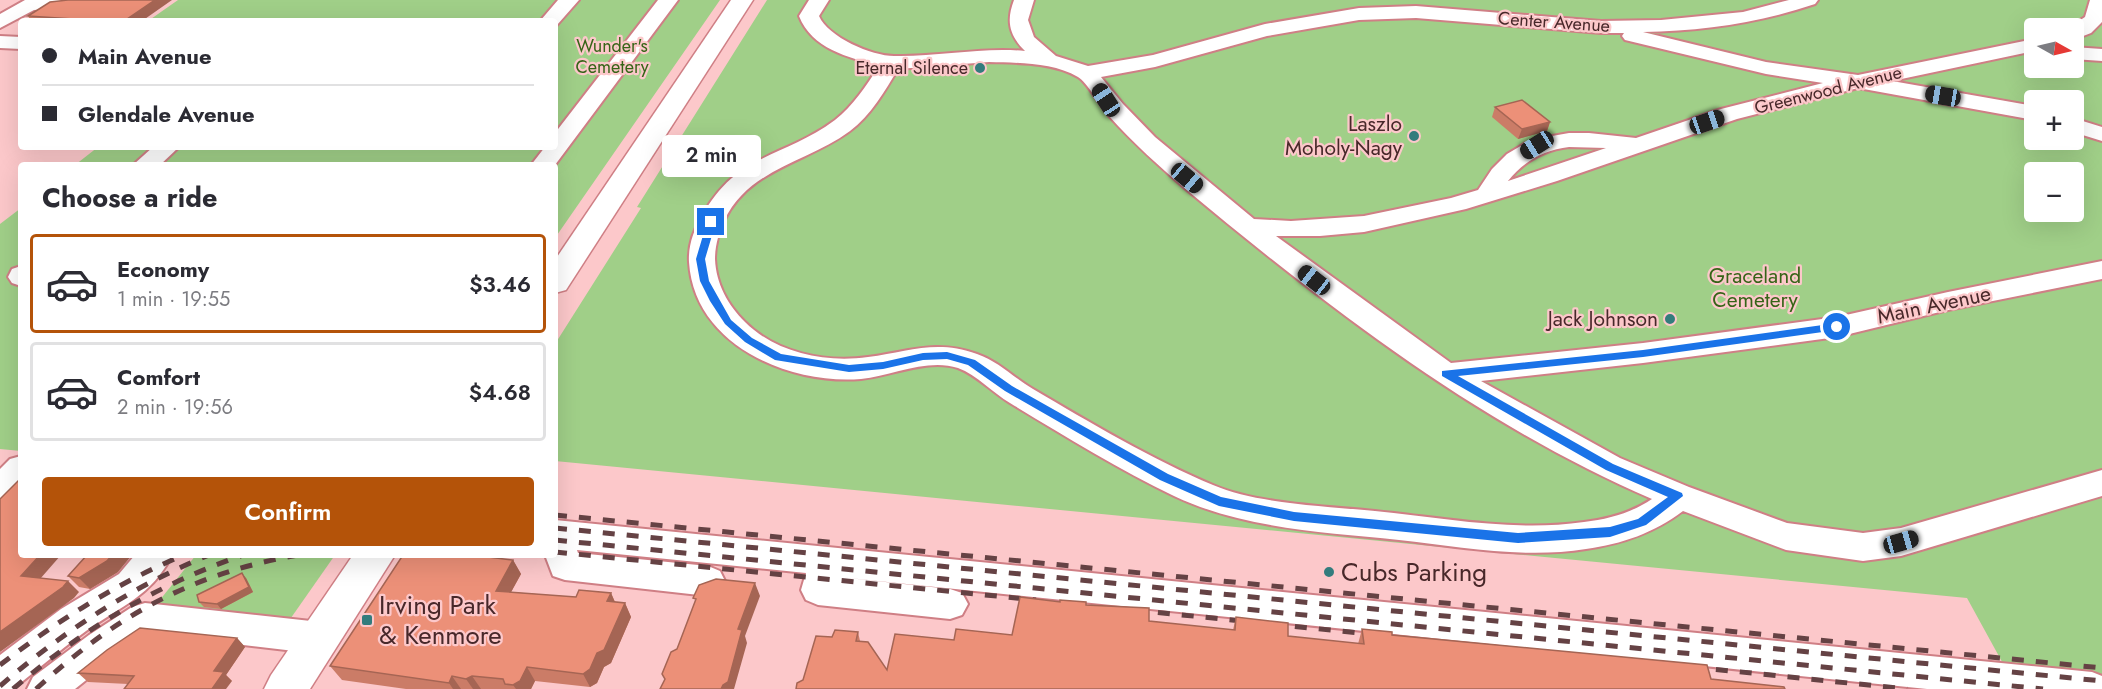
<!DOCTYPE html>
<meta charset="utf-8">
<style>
body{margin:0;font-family:Jost,sans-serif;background:#f7f7f7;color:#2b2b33;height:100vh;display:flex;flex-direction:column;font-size:22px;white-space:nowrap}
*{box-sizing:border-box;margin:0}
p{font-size:20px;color:#7c7c81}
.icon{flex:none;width:33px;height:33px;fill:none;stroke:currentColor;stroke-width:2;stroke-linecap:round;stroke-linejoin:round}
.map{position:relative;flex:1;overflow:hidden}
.drawer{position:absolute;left:18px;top:162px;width:540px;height:396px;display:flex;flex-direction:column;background:#fff;border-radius:6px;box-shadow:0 6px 24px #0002}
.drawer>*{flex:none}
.hud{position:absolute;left:18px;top:18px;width:540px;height:132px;border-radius:6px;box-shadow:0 6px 24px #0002;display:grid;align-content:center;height:132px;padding:0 24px;background:#fff}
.needle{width:39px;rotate:98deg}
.fabs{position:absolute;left:2024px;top:18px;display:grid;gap:12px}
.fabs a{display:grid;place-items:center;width:60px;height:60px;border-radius:6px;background:#fff;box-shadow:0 6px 24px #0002;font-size:30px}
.end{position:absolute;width:27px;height:27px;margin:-14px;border:8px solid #1a73e8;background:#fff;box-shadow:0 0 0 3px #fff}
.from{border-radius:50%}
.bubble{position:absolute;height:42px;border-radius:6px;background:#fff;box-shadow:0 6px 24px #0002;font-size:20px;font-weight:600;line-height:42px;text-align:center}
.car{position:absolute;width:18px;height:36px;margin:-18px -9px;border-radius:8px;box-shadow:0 0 4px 2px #0007;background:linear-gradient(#222 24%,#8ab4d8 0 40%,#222 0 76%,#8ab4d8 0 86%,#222 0)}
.hud b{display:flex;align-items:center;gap:21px;height:57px;font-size:22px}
.hud b+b{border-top:2px solid #e1e1e2}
.hud i{width:15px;height:15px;background:#2b2b33}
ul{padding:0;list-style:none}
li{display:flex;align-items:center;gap:18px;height:99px;margin:0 12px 9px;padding:0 12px;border:3px solid #e1e1e2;border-radius:6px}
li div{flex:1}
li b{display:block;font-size:22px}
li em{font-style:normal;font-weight:600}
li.active{border-color:#b45309}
li>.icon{width:54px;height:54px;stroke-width:1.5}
h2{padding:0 24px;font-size:27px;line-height:72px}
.cta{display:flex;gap:12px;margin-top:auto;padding:12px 24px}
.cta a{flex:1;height:69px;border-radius:6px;background:#b45309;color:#fff;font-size:24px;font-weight:600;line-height:69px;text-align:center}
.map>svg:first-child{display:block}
.green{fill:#a0cf88;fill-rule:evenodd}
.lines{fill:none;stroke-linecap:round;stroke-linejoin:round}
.minor-casing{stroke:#cf7f85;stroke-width:4}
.major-casing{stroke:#cf7f85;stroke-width:3}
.minor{fill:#fff;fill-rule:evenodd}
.major{fill:#fff;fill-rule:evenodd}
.rail{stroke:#654244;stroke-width:5;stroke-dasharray:12 12;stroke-linecap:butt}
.wall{fill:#cb7c67}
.shaded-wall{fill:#a56554}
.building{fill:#ec9078;stroke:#a56554;stroke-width:1.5}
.route{fill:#1a73e8}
.poi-dot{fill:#337c7d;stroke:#fcc8ca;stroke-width:2}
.labels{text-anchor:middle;stroke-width:4.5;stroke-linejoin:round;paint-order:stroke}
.far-street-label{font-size:18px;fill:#48282a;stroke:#fcc8ca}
.far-park-label{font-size:18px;fill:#366417;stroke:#fcc8ca}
.far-poi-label{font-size:18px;fill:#48282a;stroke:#fcc8ca;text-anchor:end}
.poi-label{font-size:21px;fill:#48282a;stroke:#fcc8ca;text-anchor:end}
.park-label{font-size:21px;fill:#366417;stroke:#fcc8ca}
.street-label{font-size:21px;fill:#48282a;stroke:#fcc8ca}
.near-poi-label{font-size:26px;fill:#48282a;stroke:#fcc8ca;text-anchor:start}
</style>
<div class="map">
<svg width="2102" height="689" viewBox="0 0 2102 689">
<rect width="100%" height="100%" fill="#fcc8ca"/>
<g class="green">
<path d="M178 0H720L555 238V165H75L98 147H555V21H148Z"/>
<path d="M767 0H2102V689L2012 680 1967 598 555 461V344L641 208 637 207ZM2034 28H2073V68H2034ZM2034 100H2073V140H2034ZM2034 172H2073V212H2034Z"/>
<path d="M21 208V451L0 449V224Z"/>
<path d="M196 555H335L286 625 151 611Z"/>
</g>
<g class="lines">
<g class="minor-casing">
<g id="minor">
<path d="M95 0 92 4 85 6 34 10 0 28V14L25 0Z"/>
<path d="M558 0H579L557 25 555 26V21H540Z"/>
<path d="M658 0H678L555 165H531L545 147H555V133Z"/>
<path d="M809 0H829L819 16C828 37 872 56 894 56 938 57 981 47 1025 51 1009 35 1006 21 1014 0H1034L1028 20 1034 37 1056 56 1088 66 1153 55 1265 24 1359 8 1416 6 1601 21 1661 20 1743 12 1789 0H1818L1815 4C1759 23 1702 31 1643 32L1766 62 1858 75 2034 39V51L1892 81 2034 106V120L1858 88 1737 119 1557 181 1466 209 1364 232 1320 236H1276L1451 363 1643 343 1837 317 1948 292 2102 261V279L1948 310 1837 337 1643 363 1481 381 1620 458 1689 487 1787 523 1863 533 1901 528 2102 470V496L1901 556 1863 561 1786 550 1683 511C1654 533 1622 544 1586 549 1525 559 1460 547 1399 540 1323 532 1244 529 1174 496 1118 469 1063 435 1010 403 993 393 977 375 958 368 927 358 892 376 861 379 789 385 694 345 689 262 688 246 694 229 702 216 736 153 784 158 835 120 853 106 866 86 879 66 848 57 812 49 799 16ZM1416 18 1601 33H1624L1622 36 1625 40 1766 74 1823 83 1721 109 1636 138 1589 133H1569L1541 138 1524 144 1507 154 1492 169 1478 190 1451 198 1364 216 1291 221 1254 219 1155 137 1123 104 1101 77 1155 67 1267 36 1359 20ZM989 62C1018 63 1052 62 1078 77 1087 82 1101 107 1109 116 1133 143 1160 167 1188 191 1330 309 1480 425 1652 499 1631 513 1609 519 1584 522 1515 532 1444 518 1375 511 1326 506 1257 504 1213 485 1153 460 1089 422 1033 389 1014 378 998 361 977 354 936 339 908 352 868 357 825 363 776 353 745 322 728 305 716 284 715 259 715 246 719 232 724 221 749 168 807 163 850 131 871 115 885 91 898 69ZM1569 147 1606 148 1508 181C1524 161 1544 150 1569 147Z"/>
<path d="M2090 0H2102V22L2091 33 2073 40V28H2068L2085 17Z"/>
<path d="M0 36 21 37V49L0 48Z"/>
<path d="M2073 47 2102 49V61L2073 59Z"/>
<path d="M2073 118 2102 127V141L2073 132Z"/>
<path d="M153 147H179L160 165H133Z"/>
<path d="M21 266V286L12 283 8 277 12 269Z"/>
<path d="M21 456V488L11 498 0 502V469L10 459Z"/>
<path d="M555 520 2092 672 2102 676V689H1927L839 577 950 589 962 593 968 604 962 615 950 619 818 605 806 600 801 590 806 573 577 550 578 553 708 566 720 571 725 581 720 591 708 596 565 580 553 576 545 555H555Z"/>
<path d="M135 555H172C152 596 121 606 86 631 61 649 37 670 13 689H0V655L61 609 119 574Z"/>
<path d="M145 603 320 622 333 627 338 638 333 649 320 654 150 634 115 657 75 689H27L33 677 89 635 132 607Z"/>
</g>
</g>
<g class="major-casing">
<g id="major">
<path d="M731 0H753L566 290 555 293V260Z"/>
<path d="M353 555H395L310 689H264L271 675Z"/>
</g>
</g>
<use href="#minor" class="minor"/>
<use href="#major" class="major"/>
<g class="rail">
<path d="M555 515 2102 668"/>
<path d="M555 528 2102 681"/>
<path d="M555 540 2043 689"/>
<path d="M555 552 1036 600"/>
<path d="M1134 610 1251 622"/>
<path d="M1271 624 1379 635"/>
<path d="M0 665C57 621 117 583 184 555"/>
<path d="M1692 667 1907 689"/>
<path d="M0 686C64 631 131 587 209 555"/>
<path d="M13 689C85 628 154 586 243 555"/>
<path d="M36 689C116 616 190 574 298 555"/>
</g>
</g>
<g class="wall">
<path d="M28 16 142 21H31Z"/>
<path d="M1495 107 1550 122 1547 131 1518 139 1492 117Z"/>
<path d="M513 560 521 574 511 592 576 597 611 593 615 602 625 603 631 617 611 663 604 667 597 683 590 687 535 681 531 689H406L342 680 330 666Z"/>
<path d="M118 572 90 589 79 587 68 576Z"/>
<path d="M246 578 253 592 221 609 204 607 199 602Z"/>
<path d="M1060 602 1086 605 1149 621 1233 630 1236 617 1288 636 1358 644 1362 629 1392 635 1707 665 803 680 832 637 858 632 860 641 887 670 954 640 1012 635Z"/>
<path d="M237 638 245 647 226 675 232 681 128 684 88 682 78 673Z"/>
</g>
<g class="shaded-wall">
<path d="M155 0H172L142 21H124Z"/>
<path d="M1550 122 1547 131 1518 139 1522 129Z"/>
<path d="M40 555H61L33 587 21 576Z"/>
<path d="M112 555H132L118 572 90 589 79 578Z"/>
<path d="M513 560 521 574 504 605 496 591Z"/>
<path d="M242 573 246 578 253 592 221 609 217 604Z"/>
<path d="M68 581 79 592 74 598 0 652V632Z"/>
<path d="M755 583 760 596 745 636 747 643 734 689H721L738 629Z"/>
<path d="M611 593 617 607 607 601Z"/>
<path d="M625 603 631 617 611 663 604 667 597 683 590 687 583 674 597 653Z"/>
<path d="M237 638 245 647 226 675 232 681 226 689H212L214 671Z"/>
<path d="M527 667 535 681 531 689H516L513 685Z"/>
<path d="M452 676 461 689H453L449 683Z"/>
<path d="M472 676 481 689H473L466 679Z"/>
</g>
<g class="building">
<path d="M68 0H155L124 21H104L28 16 50 2Z"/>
<path d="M1522 100 1550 122 1522 129 1495 107Z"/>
<path d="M21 478V555H40L21 576 68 581 63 587 0 632V499Z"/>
<path d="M87 555H112L107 561 79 578 68 576Z"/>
<path d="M403 555H472L513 560 496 591 576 597 579 590 611 593 607 601 625 603 604 650 597 653 590 669 583 674 527 667 520 681 513 685 505 684 503 679 472 676 466 679 452 676 449 683 330 666Z"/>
<path d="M242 573 249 587 217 604 199 602 197 595Z"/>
<path d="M716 579 755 583 738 629 742 630 728 682 723 685 721 689H660L665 679 662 674 671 652 677 649 696 599 693 598 699 585Z"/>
<path d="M1020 597 1060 602V600L1086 602V605L1149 608V621L1235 630 1236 617 1288 623V636L1364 644 1362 629 1392 632V635L1707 665 1711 679 1784 687 1785 689H796L797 683 803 680 816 636 832 637 835 630 858 632 856 641 868 642 887 670 895 634 954 640 956 629 1012 635Z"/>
<path d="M140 628 237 638 214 671 224 672 212 689H124L134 676 78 673 107 650Z"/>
</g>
<path class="route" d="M711 219 716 222 705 259 709 281 731 320 752 338 781 354 849 365 883 362 923 353 947 352 975 360 1012 386 1168 474 1221 497 1294 512 1518 533 1610 527 1638 519 1668 497 1606 470 1442 376V371L1643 350 1837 323 1842 327 1837 330 1643 357 1458 376 1613 464 1682 493 1683 496 1646 525 1610 537 1518 543 1294 521 1219 506 1160 480 1005 391 968 365 947 359 923 360 883 369 849 372 775 360 745 342 725 324 710 301 700 281 696 259 707 222Z"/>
<g class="poi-dot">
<circle cx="980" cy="68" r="6"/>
<circle cx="1414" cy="136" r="6"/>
<circle cx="1670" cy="319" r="6"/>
<circle cx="1329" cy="572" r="6"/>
<rect x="361" y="614" width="12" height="12" rx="3"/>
</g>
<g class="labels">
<g class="far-street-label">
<text transform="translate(1554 22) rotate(4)" y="6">Center Avenue</text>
<text transform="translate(1828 90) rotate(-14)" y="6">Greenwood Avenue</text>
</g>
<g class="far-park-label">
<text x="612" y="52">Wunder's<tspan x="612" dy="21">Cemetery</tspan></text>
</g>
<g class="far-poi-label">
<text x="968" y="74">Eternal Silence</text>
</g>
<g class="poi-label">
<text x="1402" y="131">Laszlo<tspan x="1402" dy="24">Moholy-Nagy</tspan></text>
<text x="1658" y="326">Jack Johnson</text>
</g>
<g class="park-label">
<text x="1755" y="283">Graceland<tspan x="1755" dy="24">Cemetery</tspan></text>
</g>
<g class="street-label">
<text transform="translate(1934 305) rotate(-12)" y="7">Main Avenue</text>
</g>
<g class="near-poi-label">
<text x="1341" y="581">Cubs Parking</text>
<text x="379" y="614">Irving Park<tspan x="379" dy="30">&amp; Kenmore</tspan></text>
</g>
</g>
</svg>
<div class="fabs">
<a><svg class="needle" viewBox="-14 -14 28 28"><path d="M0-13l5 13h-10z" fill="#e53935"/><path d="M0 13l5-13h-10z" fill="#7c7c81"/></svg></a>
<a>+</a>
<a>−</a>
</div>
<i class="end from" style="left:1837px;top:327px"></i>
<i class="end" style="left:711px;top:222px"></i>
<div class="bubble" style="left:662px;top:135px;width:99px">2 min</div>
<i class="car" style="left:1943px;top:96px;rotate:280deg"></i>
<i class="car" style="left:1106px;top:100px;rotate:327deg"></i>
<i class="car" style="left:1707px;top:122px;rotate:71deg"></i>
<i class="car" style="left:1537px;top:145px;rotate:238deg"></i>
<i class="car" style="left:1187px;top:178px;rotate:130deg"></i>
<i class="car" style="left:1314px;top:280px;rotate:308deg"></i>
<i class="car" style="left:1901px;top:542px;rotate:74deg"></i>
<div class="hud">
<b><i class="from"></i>Main Avenue</b>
<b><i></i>Glendale Avenue</b>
</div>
<section class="drawer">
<h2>Choose a ride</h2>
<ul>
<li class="active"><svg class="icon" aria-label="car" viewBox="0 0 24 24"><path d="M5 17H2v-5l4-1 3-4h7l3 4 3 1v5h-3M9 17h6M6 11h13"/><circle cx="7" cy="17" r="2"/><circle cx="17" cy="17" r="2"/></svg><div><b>Economy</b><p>1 min · 19:55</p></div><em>$3.46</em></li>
<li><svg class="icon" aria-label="car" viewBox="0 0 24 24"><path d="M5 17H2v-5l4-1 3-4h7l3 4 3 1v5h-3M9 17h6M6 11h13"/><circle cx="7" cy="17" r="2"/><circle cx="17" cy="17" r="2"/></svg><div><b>Comfort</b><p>2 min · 19:56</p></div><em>$4.68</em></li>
</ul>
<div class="cta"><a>Confirm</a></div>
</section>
</div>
